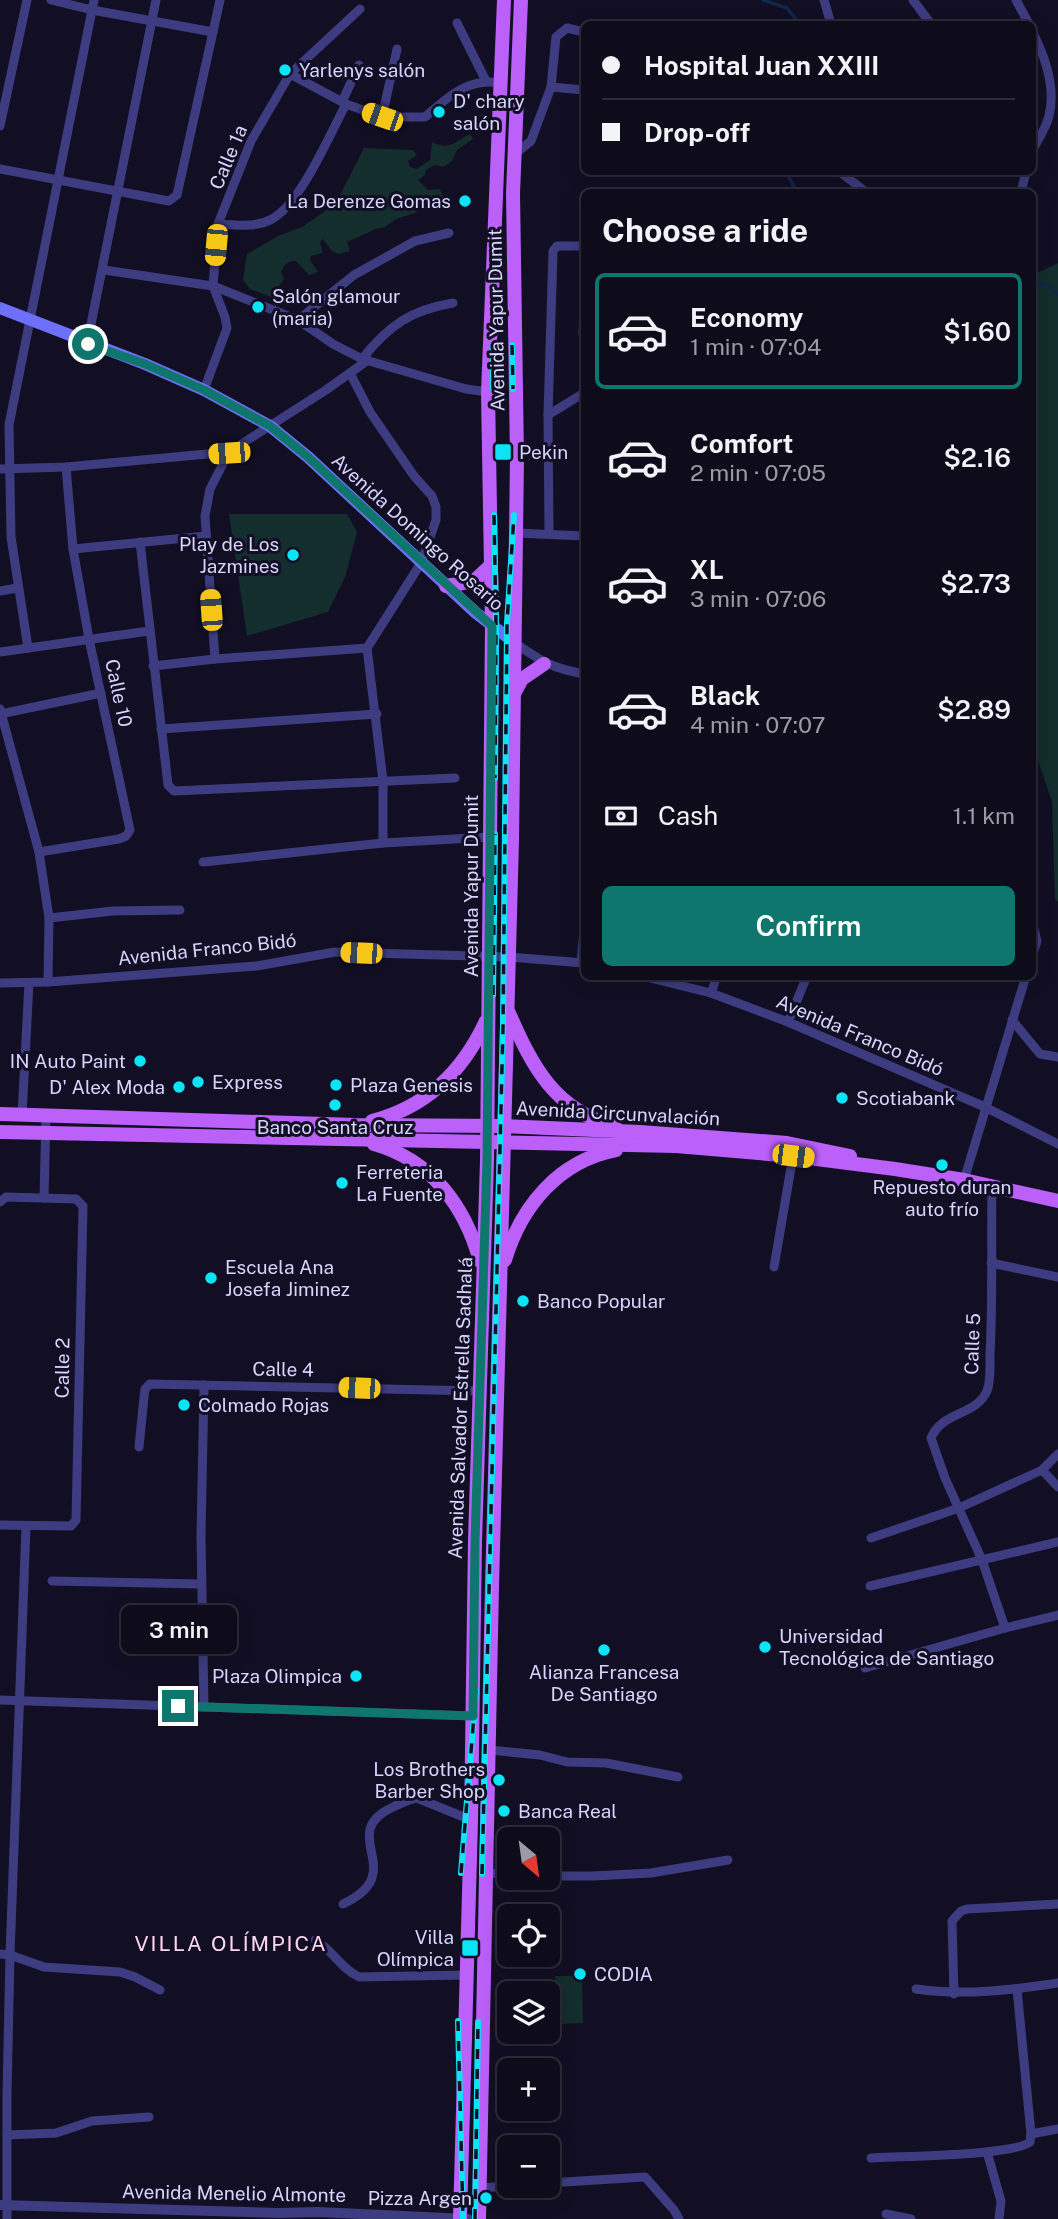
<!DOCTYPE html>
<meta charset="utf-8">
<style>
body{margin:0;font-family:"Public Sans",sans-serif;background:#1c1928;color:#f1f3f6;height:100vh;display:flex;flex-direction:column;font-size:26px;white-space:nowrap}
*{box-sizing:border-box;margin:0}
p{font-size:23px;color:#9b9ba3}
.icon{flex:none;width:38px;height:38px;fill:none;stroke:currentColor;stroke-width:2;stroke-linecap:round;stroke-linejoin:round}
.map{position:relative;flex:1;overflow:hidden}
.panel{position:absolute;left:581px;top:189px;width:455px;height:791px;display:flex;flex-direction:column;background:#0e0b1b;border-radius:10px;box-shadow:0 4px 18px #0003,0 0 0 2px #2e2b3a}
.panel>*{flex:none}
.top-card{position:absolute;left:581px;top:21px;width:455px;height:154px;border-radius:10px;box-shadow:0 4px 18px #0003,0 0 0 2px #2e2b3a;display:grid;align-content:center;height:154px;padding:0 21px;background:#0e0b1b}
.needle{width:46px;rotate:151deg}
.tools{position:absolute;left:497px;top:1827px;display:grid;gap:14px}
.tools a{display:grid;place-items:center;width:63px;height:63px;border-radius:10px;background:#0e0b1b;box-shadow:0 4px 18px #0003,0 0 0 2px #2e2b3a;font-size:35px}
.end{position:absolute;width:32px;height:32px;margin:-16px;border:9px solid #0f766e;background:#fff;box-shadow:0 0 0 4px #fff}
.from{border-radius:50%}
.bubble{position:absolute;height:49px;border-radius:10px;background:#0e0b1b;box-shadow:0 4px 18px #0003,0 0 0 2px #2e2b3a;font-size:23px;font-weight:600;line-height:49px;text-align:center}
.car{position:absolute;width:21px;height:42px;margin:-21px -10px;border-radius:9px;box-shadow:0 0 5px 2px #0007;background:linear-gradient(#f5c518 24%,#345 0 40%,#f5c518 0 76%,#345 0 86%,#f5c518 0)}
.top-card b{display:flex;align-items:center;gap:24px;height:66px;font-size:26px}
.top-card b+b{border-top:2px solid #2e2b3a}
.top-card i{width:18px;height:18px;background:#f1f3f6}
ul{padding:0;list-style:none}
li{display:flex;align-items:center;gap:21px;height:116px;margin:0 14px 10px;padding:0 7px;border:4px solid transparent;border-radius:10px}
li div{flex:1}
li b{display:block;font-size:26px}
li em{font-style:normal;font-weight:600}
li.selected{border-color:#0f766e}
li>.icon{width:63px;height:63px;stroke-width:1.5}
h2{padding:0 21px;font-size:32px;line-height:84px}
.pay{display:flex;align-items:center;gap:18px;height:77px;padding:0 21px;font-size:26px}
.pay p{margin-inline-start:auto}
.primary-button{display:flex;gap:14px;margin-top:auto;padding:14px 21px}
.primary-button a{flex:1;height:80px;border-radius:10px;background:#0f766e;color:#fff;font-size:28px;font-weight:600;line-height:80px;text-align:center}
.map>svg:first-child{display:block}
.green{fill:#132e2c}
.lines{fill:none;stroke-linecap:round;stroke-linejoin:round}
.stream{stroke:#102747;stroke-width:3.5}
.minor{stroke:#3d3c81;stroke-width:9}
.tertiary{stroke:#3d3c81;stroke-width:10}
.secondary{stroke:#6f70f9;stroke-width:12}
.primary{stroke:#bb60f9;stroke-width:14}
.rail-casing{stroke:#0ae4f4;stroke-width:6}
.rail{stroke:#120f24;stroke-width:3.5;stroke-dasharray:10;stroke-linecap:butt}
.route{stroke:#0f766e;stroke-width:9}
.poi-dot{fill:#0ae4f4;stroke:#120f24;stroke-width:2.5}
.labels{text-anchor:middle;stroke-width:6;stroke-linejoin:round;paint-order:stroke}
.poi-label{font-size:19px;fill:#d8d4fd;stroke:#120f24;text-anchor:start}
.street-label{font-size:19px;fill:#d8d4fd;stroke:#120f24}
.neighbourhood-label{font-size:21px;letter-spacing:2px;fill:#fdd6f0;stroke:#120f24}
</style>
<div class="map">
<svg width="1058" height="2219" viewBox="0 0 1058 2219">
<rect width="100%" height="100%" fill="#120f24"/>
<g class="green">
<path d="M470 134 473 139 457 150 452 161 443 167 435 165 426 170 425 175 418 180 428 190 440 189 443 196 442 206 428 203 415 213 396 219 385 227 376 229 347 242 350 251 338 254 331 250 323 239 320 242 323 253 311 256 310 260 318 272 309 275 296 261C287 261 284 265 281 272L284 279 271 297 250 289 243 280 247 254 278 236 302 227 324 212 339 197 364 148 413 150 417 155 408 161 410 167 417 169 430 160 432 142C450 151 454 142 470 134Z"/>
<path d="M1058 263V902L1055 899 1052 802 1032 743 1033 275Z"/>
<path d="M229 514H347L357 532 345 577 328 612 247 636Z"/>
<path d="M555 1976H582L583 2023 556 2024Z"/>
</g>
<g class="lines">
<g class="stream">
<path d="M763 0 787 8 795 18V24"/>
<path d="M786 172 797 192"/>
<path d="M1032 286 1046 284 1058 294"/>
</g>
<g class="minor">
<path d="M51 0 92 10 213 32"/>
<path d="M824 0 831 24"/>
<path d="M913 0 931 24"/>
<path d="M1016 0 1029 24"/>
<path d="M457 23 486 81"/>
<path d="M1032 31C1045 56 1056 87 1049 116 1046 128 1038 140 1032 151"/>
<path d="M290 74 346 104 382 117H425C447 98 468 77 499 83"/>
<path d="M551 87 556 37 567 28 584 32"/>
<path d="M342 102 359 65"/>
<path d="M382 117 397 49"/>
<path d="M0 126 27 0"/>
<path d="M515 154 531 141 551 87 584 90"/>
<path d="M0 169 169 201 177 195 220 0"/>
<path d="M840 172 866 192"/>
<path d="M1021 192 1026 172"/>
<path d="M218 224C236 225 256 228 272 219 301 203 330 134 346 104"/>
<path d="M104 270 213 286 298 320 333 344 362 359 466 389 488 392"/>
<path d="M298 320 354 275 415 241 449 233"/>
<path d="M583 334 584 313"/>
<path d="M87 344 156 0"/>
<path d="M362 359C389 325 411 310 453 303"/>
<path d="M350 373 370 412 414 476 432 496 436 507V520L421 563 367 648 383 781V843"/>
<path d="M204 390 227 328 225 317 213 286 218 224 251 141 290 74 360 9"/>
<path d="M548 415 584 393"/>
<path d="M0 469 66 467 229 452 326 390 368 360"/>
<path d="M516 533 584 536"/>
<path d="M549 533 548 415 553 251 557 246H584"/>
<path d="M140 542 168 785 174 791 455 778"/>
<path d="M73 549 206 536"/>
<path d="M0 591 17 588"/>
<path d="M515 643C542 662 552 668 584 674"/>
<path d="M28 648 11 537 9 425 94 0"/>
<path d="M0 652 149 631"/>
<path d="M215 659 205 516 210 489 229 452"/>
<path d="M153 666 215 659 367 648"/>
<path d="M0 709 39 852 49 918 48 982"/>
<path d="M0 714 101 693"/>
<path d="M161 729 377 714"/>
<path d="M39 852 119 839 126 836 130 830 89 639 73 549 66 467"/>
<path d="M203 862 383 843 490 837"/>
<path d="M49 918 113 911 180 910"/>
<path d="M1032 921 1037 941 1032 957"/>
<path d="M581 963 584 930"/>
<path d="M642 976 711 993 788 1022 985 1107 1058 1144"/>
<path d="M0 983 48 982 257 966 335 952 509 957 584 963"/>
<path d="M711 993 717 976"/>
<path d="M1012 1020 1040 1054 1058 1057"/>
<path d="M788 1022 807 976"/>
<path d="M22 1115 29 983"/>
<path d="M964 1180 1026 976"/>
<path d="M992 1186C991 1242 993 1298 990 1354 990 1366 991 1381 987 1391 976 1416 942 1411 931 1438L945 1478 982 1560 1005 1628"/>
<path d="M44 1198 46 1116"/>
<path d="M0 1202 6 1197 76 1199 83 1206 76 1520 71 1526 0 1525"/>
<path d="M991 1263 1058 1277"/>
<path d="M774 1267 793 1156"/>
<path d="M204 1385 201 1537 204 1707"/>
<path d="M139 1447 144 1397 145 1389 150 1384 480 1391"/>
<path d="M1042 1470 1058 1487"/>
<path d="M871 1538 959 1508 1042 1470 1058 1454"/>
<path d="M52 1581 201 1584"/>
<path d="M870 1586 1058 1542"/>
<path d="M865 1668 1005 1628 1058 1615"/>
<path d="M0 1700 473 1716"/>
<path d="M489 1750 540 1755 567 1762 606 1763 678 1777"/>
<path d="M486 1873 509 1874"/>
<path d="M548 1876H593L651 1873 728 1860"/>
<path d="M343 1904C411 1872 336 1835 391 1808 400 1804 408 1799 417 1798L471 1820"/>
<path d="M315 1940C333 1950 340 1968 359 1977L467 1975"/>
<path d="M0 1954 10 1955 44 1967 120 1972 135 1977 160 1990"/>
<path d="M916 1989C964 1996 1011 1990 1058 1983"/>
<path d="M1017 1989 1031 2134"/>
<path d="M954 1994 952 1921 961 1911 967 1909 1058 1904"/>
<path d="M7 2135 56 2133 92 2121 149 2117"/>
<path d="M987 2152 1001 2201 999 2219"/>
<path d="M871 2158C900 2156 1012 2156 1030 2142L1031 2134 1058 2129"/>
<path d="M548 2183 645 2177 674 2210 679 2219"/>
<path d="M479 2188 509 2186"/>
<path d="M886 2214 911 2219"/>
<path d="M7 2219V2093L10 1955 26 1526"/>
</g>
<path class="tertiary" d="M0 2205 279 2213 318 2212 468 2219"/>
<path class="secondary" d="M0 308 145 364 204 390 270 426 308 457 476 613 515 643"/>
<g class="primary">
<path d="M446 586 474 581 491 565"/>
<path d="M515 692 522 679 544 664"/>
<path d="M509 1013C532 1066 555 1111 615 1126"/>
<path d="M0 1114 356 1125 504 1126 640 1132 787 1143 850 1156"/>
<path d="M372 1121C427 1107 463 1071 486 1021"/>
<path d="M0 1132 676 1146 793 1156 895 1169 964 1180 1058 1201"/>
<path d="M374 1144C431 1160 465 1206 480 1261"/>
<path d="M505 1260C521 1207 558 1161 616 1150"/>
<path d="M460 2219 471 1820 475 1541 487 1161 492 626 488 392 504 0"/>
<path d="M479 2219 492 1586 512 840 517 458 513 193 521 0"/>
</g>
<g class="rail-casing">
<g id="rail">
<path d="M512 345 513 389"/>
<path d="M493 389V345"/>
<path d="M494 515 496 624 495 778"/>
<path d="M493 995 495 834"/>
<path d="M461 1873 476 1691"/>
<path d="M482 1874 503 1027 507 623 514 515"/>
<path d="M458 2021 463 2219"/>
<path d="M475 2219 478 2022"/>
</g>
</g>
<use href="#rail" class="rail"/>
</g>
<g class="lines">
<path class="route" d="M88 344 145 364 204 390 270 426 308 457 492 626 487 1161 475 1541 473 1716 178 1706"/>
</g>
<g class="poi-dot">
<circle cx="285" cy="70" r="7"/>
<circle cx="439" cy="112" r="7"/>
<circle cx="465" cy="201" r="7"/>
<circle cx="258" cy="307" r="7"/>
<rect x="494" y="443" width="18" height="18" rx="3.5"/>
<circle cx="293" cy="555" r="7"/>
<circle cx="140" cy="1061" r="7"/>
<circle cx="198" cy="1082" r="7"/>
<circle cx="336" cy="1085" r="7"/>
<circle cx="179" cy="1087" r="7"/>
<circle cx="842" cy="1098" r="7"/>
<circle cx="335" cy="1105" r="7"/>
<circle cx="942" cy="1165" r="7"/>
<circle cx="342" cy="1183" r="7"/>
<circle cx="211" cy="1278" r="7"/>
<circle cx="523" cy="1301" r="7"/>
<circle cx="184" cy="1405" r="7"/>
<circle cx="765" cy="1647" r="7"/>
<circle cx="604" cy="1650" r="7"/>
<circle cx="356" cy="1676" r="7"/>
<circle cx="499" cy="1780" r="7"/>
<circle cx="504" cy="1811" r="7"/>
<rect x="461" y="1939" width="18" height="18" rx="3.5"/>
<circle cx="580" cy="1974" r="7"/>
<circle cx="486" cy="2198" r="7"/>
</g>
<g class="labels">
<g class="poi-label">
<text x="299" y="77">Yarlenys salón</text>
<text x="453" y="108">D' chary<tspan x="453" dy="22">salón</tspan></text>
<text x="451" y="208" text-anchor="end">La Derenze Gomas</text>
<text x="272" y="303">Salón glamour<tspan x="272" dy="22">(maria)</tspan></text>
<text x="519" y="459">Pekin</text>
<text x="279" y="551" text-anchor="end">Play de Los<tspan x="279" dy="22">Jazmines</tspan></text>
<text x="126" y="1068" text-anchor="end">IN Auto Paint</text>
<text x="212" y="1089">Express</text>
<text x="350" y="1092">Plaza Genesis</text>
<text x="165" y="1094" text-anchor="end">D' Alex Moda</text>
<text x="856" y="1105">Scotiabank</text>
<text x="335" y="1134" text-anchor="middle">Banco Santa Cruz</text>
<text x="356" y="1179">Ferreteria<tspan x="356" dy="22">La Fuente</tspan></text>
<text x="942" y="1194" text-anchor="middle">Repuesto duran<tspan x="942" dy="22">auto frío</tspan></text>
<text x="225" y="1274">Escuela Ana<tspan x="225" dy="22">Josefa Jiminez</tspan></text>
<text x="537" y="1308">Banco Popular</text>
<text x="198" y="1412">Colmado Rojas</text>
<text x="779" y="1643">Universidad<tspan x="779" dy="22">Tecnológica de Santiago</tspan></text>
<text x="604" y="1679" text-anchor="middle">Alianza Francesa<tspan x="604" dy="22">De Santiago</tspan></text>
<text x="342" y="1683" text-anchor="end">Plaza Olimpica</text>
<text x="485" y="1776" text-anchor="end">Los Brothers<tspan x="485" dy="22">Barber Shop</tspan></text>
<text x="518" y="1818">Banca Real</text>
<text x="454" y="1944" text-anchor="end">Villa<tspan x="454" dy="22">Olímpica</tspan></text>
<text x="594" y="1981">CODIA</text>
<text x="472" y="2205" text-anchor="end">Pizza Argen</text>
</g>
<g class="street-label">
<text transform="translate(228 157) rotate(-67)" y="7">Calle 1a</text>
<text transform="translate(496 320) rotate(-91)" y="7">Avenida Yapur Dumit</text>
<text transform="translate(418 532) rotate(42)" y="7">Avenida Domingo Rosario</text>
<text transform="translate(119 693) rotate(78)" y="7">Calle 10</text>
<text transform="translate(471 886) rotate(-90)" y="7">Avenida Yapur Dumit</text>
<text transform="translate(207 949) rotate(-6)" y="7">Avenida Franco Bidó</text>
<text transform="translate(860 1035) rotate(23)" y="7">Avenida Franco Bidó</text>
<text transform="translate(618 1113) rotate(3)" y="7">Avenida Circunvalación</text>
<text transform="translate(972 1344) rotate(-88)" y="7">Calle 5</text>
<text transform="translate(62 1368) rotate(-89)" y="7">Calle 2</text>
<text transform="translate(283 1369) rotate(1)" y="7">Calle 4</text>
<text transform="translate(460 1408) rotate(-88)" y="7">Avenida Salvador Estrella Sadhalá</text>
<text transform="translate(234 2193) rotate(1)" y="7">Avenida Menelio Almonte</text>
</g>
<g class="neighbourhood-label">
<text x="231" y="1951">VILLA OLÍMPICA</text>
</g>
</g>
</svg>
<div class="tools">
<a><svg class="needle" viewBox="-14 -14 28 28"><path d="M0-13l5 13h-10z" fill="#e53935"/><path d="M0 13l5-13h-10z" fill="#9b9ba3"/></svg></a>
<a><svg class="icon" aria-label="locate" viewBox="0 0 24 24"><circle cx="12" cy="12" r="6"/><path d="M12 2v4M12 18v4M2 12h4M18 12h4"/></svg></a>
<a><svg class="icon" aria-label="layers" viewBox="0 0 24 24"><path d="M12 4l9 5-9 5-9-5zM3 14l9 5 9-5"/></svg></a>
<a>+</a>
<a>−</a>
</div>
<i class="end from" style="left:88px;top:344px"></i>
<i class="end" style="left:178px;top:1706px"></i>
<div class="bubble" style="left:121px;top:1605px;width:116px">3 min</div>
<i class="car" style="left:382px;top:117px;rotate:289deg"></i>
<i class="car" style="left:216px;top:245px;rotate:185deg"></i>
<i class="car" style="left:229px;top:453px;rotate:266deg"></i>
<i class="car" style="left:211px;top:610px;rotate:356deg"></i>
<i class="car" style="left:361px;top:953px;rotate:272deg"></i>
<i class="car" style="left:793px;top:1156px;rotate:97deg"></i>
<i class="car" style="left:359px;top:1388px;rotate:272deg"></i>
<div class="top-card">
<b><i class="from"></i>Hospital Juan XXIII</b>
<b><i></i>Drop-off</b>
</div>
<section class="panel">
<h2>Choose a ride</h2>
<ul>
<li class="selected"><svg class="icon" aria-label="car" viewBox="0 0 24 24"><path d="M5 17H2v-5l4-1 3-4h7l3 4 3 1v5h-3M9 17h6M6 11h13"/><circle cx="7" cy="17" r="2"/><circle cx="17" cy="17" r="2"/></svg><div><b>Economy</b><p>1 min · 07:04</p></div><em>$1.60</em></li>
<li><svg class="icon" aria-label="car" viewBox="0 0 24 24"><path d="M5 17H2v-5l4-1 3-4h7l3 4 3 1v5h-3M9 17h6M6 11h13"/><circle cx="7" cy="17" r="2"/><circle cx="17" cy="17" r="2"/></svg><div><b>Comfort</b><p>2 min · 07:05</p></div><em>$2.16</em></li>
<li><svg class="icon" aria-label="car" viewBox="0 0 24 24"><path d="M5 17H2v-5l4-1 3-4h7l3 4 3 1v5h-3M9 17h6M6 11h13"/><circle cx="7" cy="17" r="2"/><circle cx="17" cy="17" r="2"/></svg><div><b>XL</b><p>3 min · 07:06</p></div><em>$2.73</em></li>
<li><svg class="icon" aria-label="car" viewBox="0 0 24 24"><path d="M5 17H2v-5l4-1 3-4h7l3 4 3 1v5h-3M9 17h6M6 11h13"/><circle cx="7" cy="17" r="2"/><circle cx="17" cy="17" r="2"/></svg><div><b>Black</b><p>4 min · 07:07</p></div><em>$2.89</em></li>
</ul>
<div class="pay"><svg class="icon" aria-label="cash" viewBox="0 0 24 24"><path d="M3 7h18v10H3z"/><circle cx="12" cy="12" r="2"/></svg>Cash<p>1.1 km</p></div>
<div class="primary-button"><a>Confirm</a></div>
</section>
</div>
